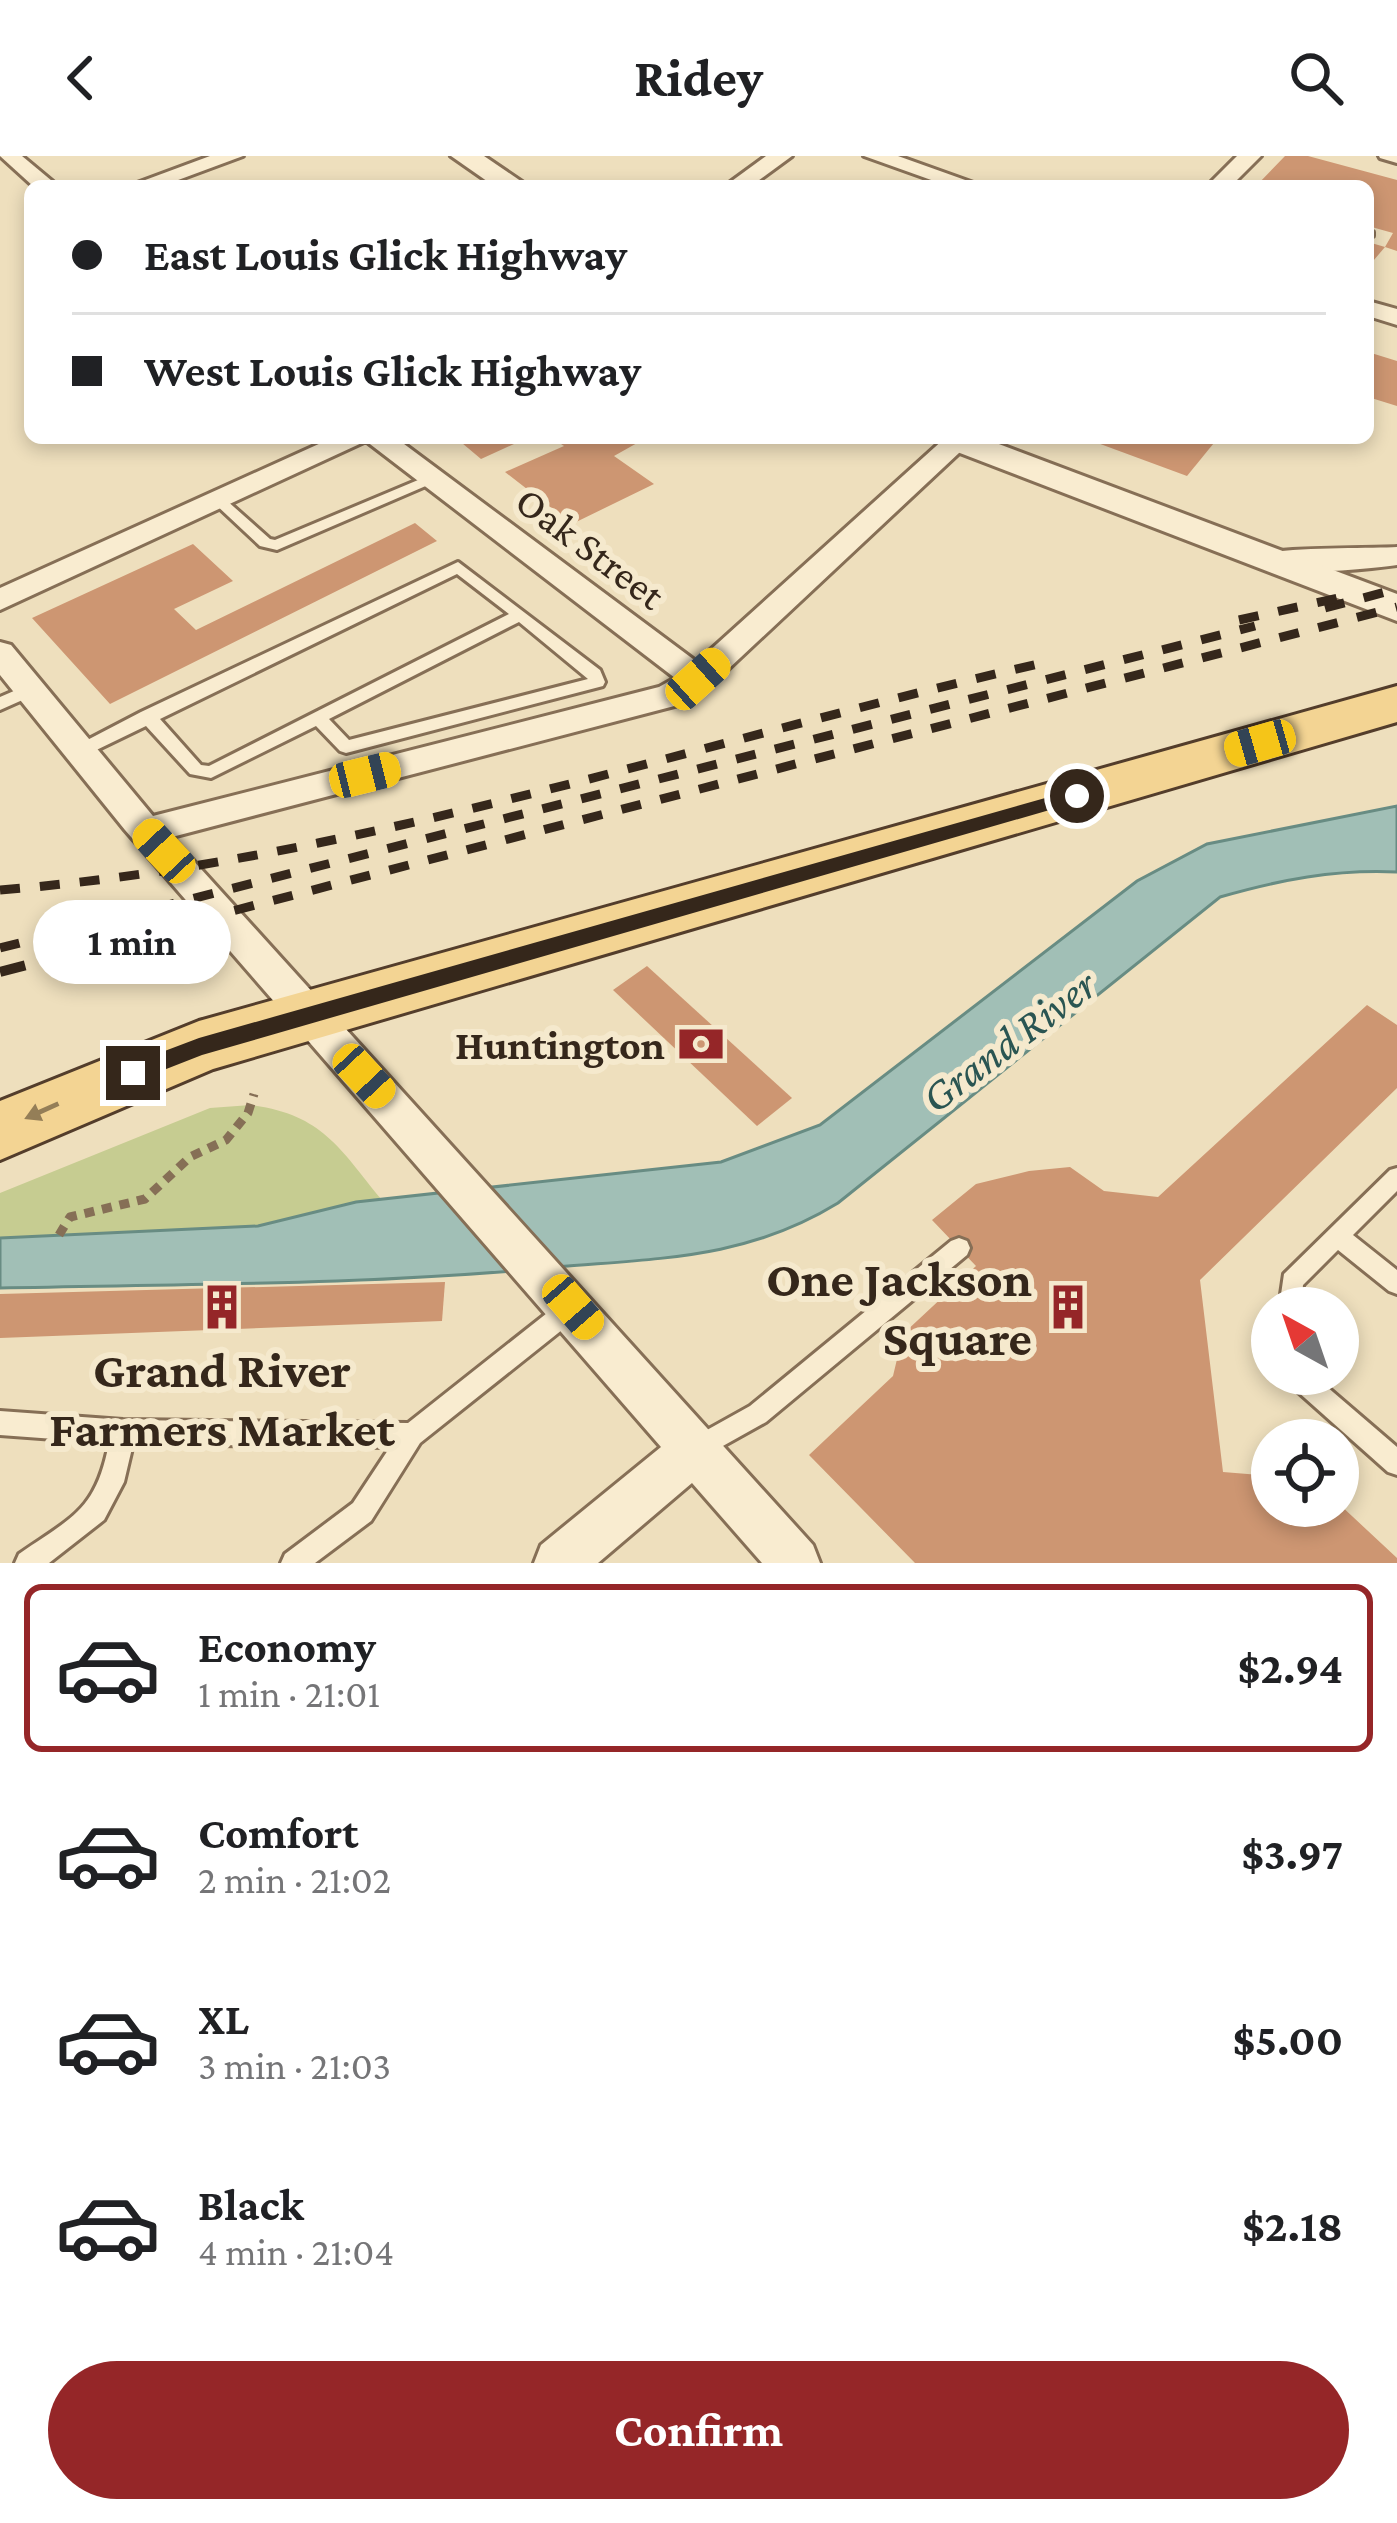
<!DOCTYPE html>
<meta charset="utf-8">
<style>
body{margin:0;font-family:"Crimson Pro",serif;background:#f2f2f2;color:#202124;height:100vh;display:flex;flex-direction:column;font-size:45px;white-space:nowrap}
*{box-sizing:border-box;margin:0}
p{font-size:39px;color:#757577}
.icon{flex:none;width:66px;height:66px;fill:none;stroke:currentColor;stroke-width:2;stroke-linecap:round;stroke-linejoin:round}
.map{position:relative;height:1407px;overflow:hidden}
.panel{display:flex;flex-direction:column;background:#fff;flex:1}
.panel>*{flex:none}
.top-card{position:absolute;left:24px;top:24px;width:1350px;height:264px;border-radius:18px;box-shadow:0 6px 18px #0003;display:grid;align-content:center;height:264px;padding:0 48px;background:#fff}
.needle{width:78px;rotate:320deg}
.tools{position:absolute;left:1251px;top:1131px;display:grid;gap:24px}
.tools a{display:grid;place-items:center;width:108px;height:108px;border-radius:50%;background:#fff;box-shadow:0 6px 18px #0003;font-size:60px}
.end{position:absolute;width:54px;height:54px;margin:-27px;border:15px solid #35271b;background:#fff;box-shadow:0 0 0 6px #fff}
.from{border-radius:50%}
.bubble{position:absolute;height:84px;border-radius:42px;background:#fff;box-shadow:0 6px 18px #0003;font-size:39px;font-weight:700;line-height:84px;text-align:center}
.car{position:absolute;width:36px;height:72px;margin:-36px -18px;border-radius:15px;box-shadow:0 0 9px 3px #0007;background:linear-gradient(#f5c518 24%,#345 0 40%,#f5c518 0 76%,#345 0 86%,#f5c518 0)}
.top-card b{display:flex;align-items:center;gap:42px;height:114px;font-size:45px}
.top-card b+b{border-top:3px solid #e0e0e0}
.top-card i{width:30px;height:30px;background:#202124}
ul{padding:21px 0 0;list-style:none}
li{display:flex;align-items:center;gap:36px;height:168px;margin:0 24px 18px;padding:0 24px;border:6px solid transparent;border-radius:18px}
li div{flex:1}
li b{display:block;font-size:45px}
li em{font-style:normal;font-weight:700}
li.selected{border-color:#952628}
li>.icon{width:108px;height:108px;stroke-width:1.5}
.cta{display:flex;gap:24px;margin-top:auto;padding:24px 48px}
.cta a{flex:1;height:138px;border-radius:72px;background:#952628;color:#fff;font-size:48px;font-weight:700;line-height:138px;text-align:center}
header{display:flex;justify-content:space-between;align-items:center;height:156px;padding:0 48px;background:#fff;font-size:54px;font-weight:700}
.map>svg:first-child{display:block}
.green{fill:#c6cc91}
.water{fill:#a1bfb6;stroke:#688c83;stroke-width:3}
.building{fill:#cd9672}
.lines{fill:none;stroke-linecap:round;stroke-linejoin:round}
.service-casing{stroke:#866f56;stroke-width:6}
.minor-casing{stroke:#866f56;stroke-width:6}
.tertiary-casing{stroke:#866f56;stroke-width:6}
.primary-casing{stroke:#533d2b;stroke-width:6}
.path{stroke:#866f56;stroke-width:9;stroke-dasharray:10 8;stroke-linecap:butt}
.service{fill:#f9ecd0;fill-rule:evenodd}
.minor{fill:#f9ecd0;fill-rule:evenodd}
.tertiary{fill:#f9ecd0;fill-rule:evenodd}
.primary{fill:#f3d493;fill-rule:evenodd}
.rail-far1{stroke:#35271b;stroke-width:9;stroke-dasharray:20 20;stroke-linecap:butt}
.rail{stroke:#35271b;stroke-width:10;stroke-dasharray:26 26;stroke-linecap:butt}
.oneway{fill:#947e57}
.route{fill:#35271b}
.labels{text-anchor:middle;stroke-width:12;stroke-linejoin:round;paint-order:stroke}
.street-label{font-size:42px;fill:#35271b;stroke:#f5e9cd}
.poi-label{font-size:42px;font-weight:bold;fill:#35271b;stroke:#f5e9cd;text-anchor:end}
.water-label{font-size:45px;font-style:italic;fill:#2a5552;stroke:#f5e9cd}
.near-poi-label{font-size:51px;font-weight:bold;fill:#35271b;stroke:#f5e9cd;text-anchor:end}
</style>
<header><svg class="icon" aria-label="back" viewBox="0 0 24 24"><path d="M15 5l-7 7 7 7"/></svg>Ridey<svg class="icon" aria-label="search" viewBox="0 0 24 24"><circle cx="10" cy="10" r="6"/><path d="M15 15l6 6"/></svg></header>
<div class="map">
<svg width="1397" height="1407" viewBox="0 0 1397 1407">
<rect width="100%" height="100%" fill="#eedfbd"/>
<path class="green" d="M251 949C321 958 339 991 381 1043L258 1070 0 1082V1037L210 952Z"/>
<path class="water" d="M1397 650V716C1335 713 1279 724 1220 741L838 1047C747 1103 661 1102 557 1111 372 1129 186 1128 0 1132V1082L258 1070 356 1046 721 1006 820 969 1137 725 1207 688Z"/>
<g class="building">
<path d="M1285 0H1308L1397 24V95L1385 91 1368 111V86L1385 91 1393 77 1368 70V30H1256Z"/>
<path d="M1368 196 1397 205V250L1368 241Z"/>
<path d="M456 282H527L481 303Z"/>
<path d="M567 282H646L614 300 654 328 572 368 505 316 564 290 558 286Z"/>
<path d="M1084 282H1218L1187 320Z"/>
<path d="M415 367 437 385 110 548 32 462 193 388 233 425 174 453 196 474Z"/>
<path d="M647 810 792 942 757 970 613 834Z"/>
<path d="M1367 849 1397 869V932L1200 1124 1223 1316 1272 1320V1350L1338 1347 1397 1402V1407H915L809 1299 893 1220 903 1178 976 1110 932 1064 976 1028 1029 1015 1070 1011 1104 1035 1158 1041Z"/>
<path d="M445 1126 442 1165 0 1182V1138Z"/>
</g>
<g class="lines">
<g class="service-casing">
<g id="service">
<path d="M1379 0H1397V7L1380 2Z"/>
<path d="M1368 74 1373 76V80L1368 82Z"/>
<path d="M430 319 437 323 435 326 277 394 260 390 213 346 215 343H225L270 383 275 384Z"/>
<path d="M458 406 600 514 605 526 603 530 346 597 340 595 316 570 211 622 190 618 146 570 84 600 78 602 70 596 72 592 141 556ZM457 418 509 458 209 610 201 609 160 563ZM519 466 588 523 349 584 329 563Z"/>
<path d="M30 528 36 530 38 534 36 538 0 554V541Z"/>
<path d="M1397 1012V1035L1353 1079 1397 1114V1138L1389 1135 1338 1094 1303 1129 1301 1152H1279L1284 1118 1390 1014Z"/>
<path d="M959 1082 967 1085 970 1092 967 1099 766 1266 705 1300 697 1304 689 1300 685 1292 689 1284 750 1250 951 1085Z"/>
<path d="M569 1143 577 1146 580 1154 577 1162 420 1287 371 1365 315 1407H281L285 1398 353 1347 390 1291 133 1288 124 1326 104 1364 49 1407H15L19 1398C72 1361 96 1355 109 1287L0 1279V1255L123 1264 408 1267 561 1146Z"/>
<path d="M1283 1218H1312L1397 1291V1319L1388 1316 1287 1226Z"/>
</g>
</g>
<g class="minor-casing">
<g id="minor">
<path d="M0 0H22L58 30H33Z"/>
<path d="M210 0H243L162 30H129Z"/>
<path d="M766 0H792L751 30H725Z"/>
<path d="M864 0H898L982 30H948Z"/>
<path d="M1237 0H1261L1231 30H1207Z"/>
<path d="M1368 145 1397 153V169L1368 160Z"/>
<path d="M332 282H396L697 506 945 282H975L709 531 682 548 172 681 813 1389 820 1407H762L692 1327 598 1407H534L541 1389 661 1291 125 674 0 519V486L11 489 153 660 659 531 675 522 366 285 0 454V432Z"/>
<path d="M1397 391V409C1367 413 1268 424 1249 403 1261 390 1369 393 1397 391Z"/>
</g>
</g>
<g class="tertiary-casing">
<g id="tertiary">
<path d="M451 0H484L528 30H494Z"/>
<path d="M934 282H983L1397 438V465L939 289Z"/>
</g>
</g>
<g class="primary-casing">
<path id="primary" d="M1397 530V566L213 913 0 1004V945L199 865Z"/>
</g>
<path class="path" d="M59 1079 70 1061 145 1043 190 1001 226 984 248 957 254 938"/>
<use href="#service" class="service"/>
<use href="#minor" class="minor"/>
<use href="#tertiary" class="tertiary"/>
<use href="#primary" class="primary"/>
<g class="rail-far1">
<path d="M1325 452 1397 433"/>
<path d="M1239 464 1338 442"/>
<path d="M0 734C360 705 701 584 1051 505"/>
<path d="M0 792 1255 470"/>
<path d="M41 805 1397 451"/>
</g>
<path class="rail" d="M0 816 53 802"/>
</g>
<defs><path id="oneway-solid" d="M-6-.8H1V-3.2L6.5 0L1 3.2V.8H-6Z" transform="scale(3)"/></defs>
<use class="oneway" href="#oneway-solid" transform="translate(42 955) rotate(156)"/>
<path class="route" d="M1077 633 1087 640 1084 644 202 899 133 926 122 917 125 910 199 882Z"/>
<defs>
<g id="bank-bare" transform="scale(3.6)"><path d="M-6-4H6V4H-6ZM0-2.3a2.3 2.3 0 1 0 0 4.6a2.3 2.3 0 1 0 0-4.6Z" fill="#952628" stroke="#f5e9cd" stroke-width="2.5" paint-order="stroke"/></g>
<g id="building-bare" transform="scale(3.6)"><path d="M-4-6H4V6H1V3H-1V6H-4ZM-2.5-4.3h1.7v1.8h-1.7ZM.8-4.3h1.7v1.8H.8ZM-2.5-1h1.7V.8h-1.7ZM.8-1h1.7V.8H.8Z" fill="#952628" stroke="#f5e9cd" stroke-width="2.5" paint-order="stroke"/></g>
</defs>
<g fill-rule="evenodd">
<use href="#bank-bare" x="701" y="888"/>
<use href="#building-bare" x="222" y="1151"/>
<use href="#building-bare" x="1068" y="1151"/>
</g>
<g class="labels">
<g class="street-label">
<text transform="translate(591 391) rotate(37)" y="15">Oak Street</text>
</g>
<g class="poi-label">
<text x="665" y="903">Huntington</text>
</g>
<g class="water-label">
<text transform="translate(1008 884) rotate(-37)" y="16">Grand River</text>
</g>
<g class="near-poi-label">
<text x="1032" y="1140">One Jackson<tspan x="1032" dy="59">Square</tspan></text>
<text x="222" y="1231" text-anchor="middle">Grand River<tspan x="222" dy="59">Farmers Market</tspan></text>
</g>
</g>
</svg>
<div class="tools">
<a><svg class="needle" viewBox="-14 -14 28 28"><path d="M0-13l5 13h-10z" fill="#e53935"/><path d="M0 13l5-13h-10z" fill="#757577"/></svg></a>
<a><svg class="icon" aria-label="locate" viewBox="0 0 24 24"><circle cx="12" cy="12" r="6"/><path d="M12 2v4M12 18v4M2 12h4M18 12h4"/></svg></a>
</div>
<i class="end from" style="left:1077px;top:640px"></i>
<i class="end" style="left:133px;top:917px"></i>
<div class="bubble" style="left:33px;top:744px;width:198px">1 min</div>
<i class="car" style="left:698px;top:523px;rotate:48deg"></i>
<i class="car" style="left:1260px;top:587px;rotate:254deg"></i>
<i class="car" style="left:365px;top:619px;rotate:76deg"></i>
<i class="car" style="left:164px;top:695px;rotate:317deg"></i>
<i class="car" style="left:364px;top:920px;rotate:137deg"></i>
<i class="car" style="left:573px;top:1151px;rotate:139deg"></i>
<div class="top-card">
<b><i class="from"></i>East Louis Glick Highway</b>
<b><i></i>West Louis Glick Highway</b>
</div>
</div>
<section class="panel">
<ul>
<li class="selected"><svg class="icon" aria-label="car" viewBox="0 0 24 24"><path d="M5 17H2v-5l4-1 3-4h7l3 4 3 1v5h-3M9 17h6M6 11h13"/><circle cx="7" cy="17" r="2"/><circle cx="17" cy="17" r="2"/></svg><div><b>Economy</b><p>1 min · 21:01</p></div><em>$2.94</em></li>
<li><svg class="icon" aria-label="car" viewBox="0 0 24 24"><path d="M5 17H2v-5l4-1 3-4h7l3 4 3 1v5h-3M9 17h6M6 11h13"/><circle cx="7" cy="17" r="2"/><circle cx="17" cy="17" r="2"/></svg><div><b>Comfort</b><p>2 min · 21:02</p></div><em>$3.97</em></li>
<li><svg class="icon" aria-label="car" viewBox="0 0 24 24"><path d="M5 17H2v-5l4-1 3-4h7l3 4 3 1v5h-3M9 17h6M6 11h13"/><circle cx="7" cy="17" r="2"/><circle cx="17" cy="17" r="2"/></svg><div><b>XL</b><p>3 min · 21:03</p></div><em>$5.00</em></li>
<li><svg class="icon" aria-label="car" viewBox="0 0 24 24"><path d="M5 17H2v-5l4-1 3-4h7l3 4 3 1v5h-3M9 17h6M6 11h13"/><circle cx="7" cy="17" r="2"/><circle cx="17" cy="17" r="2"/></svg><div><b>Black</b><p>4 min · 21:04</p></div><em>$2.18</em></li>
</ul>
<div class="cta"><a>Confirm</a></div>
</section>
